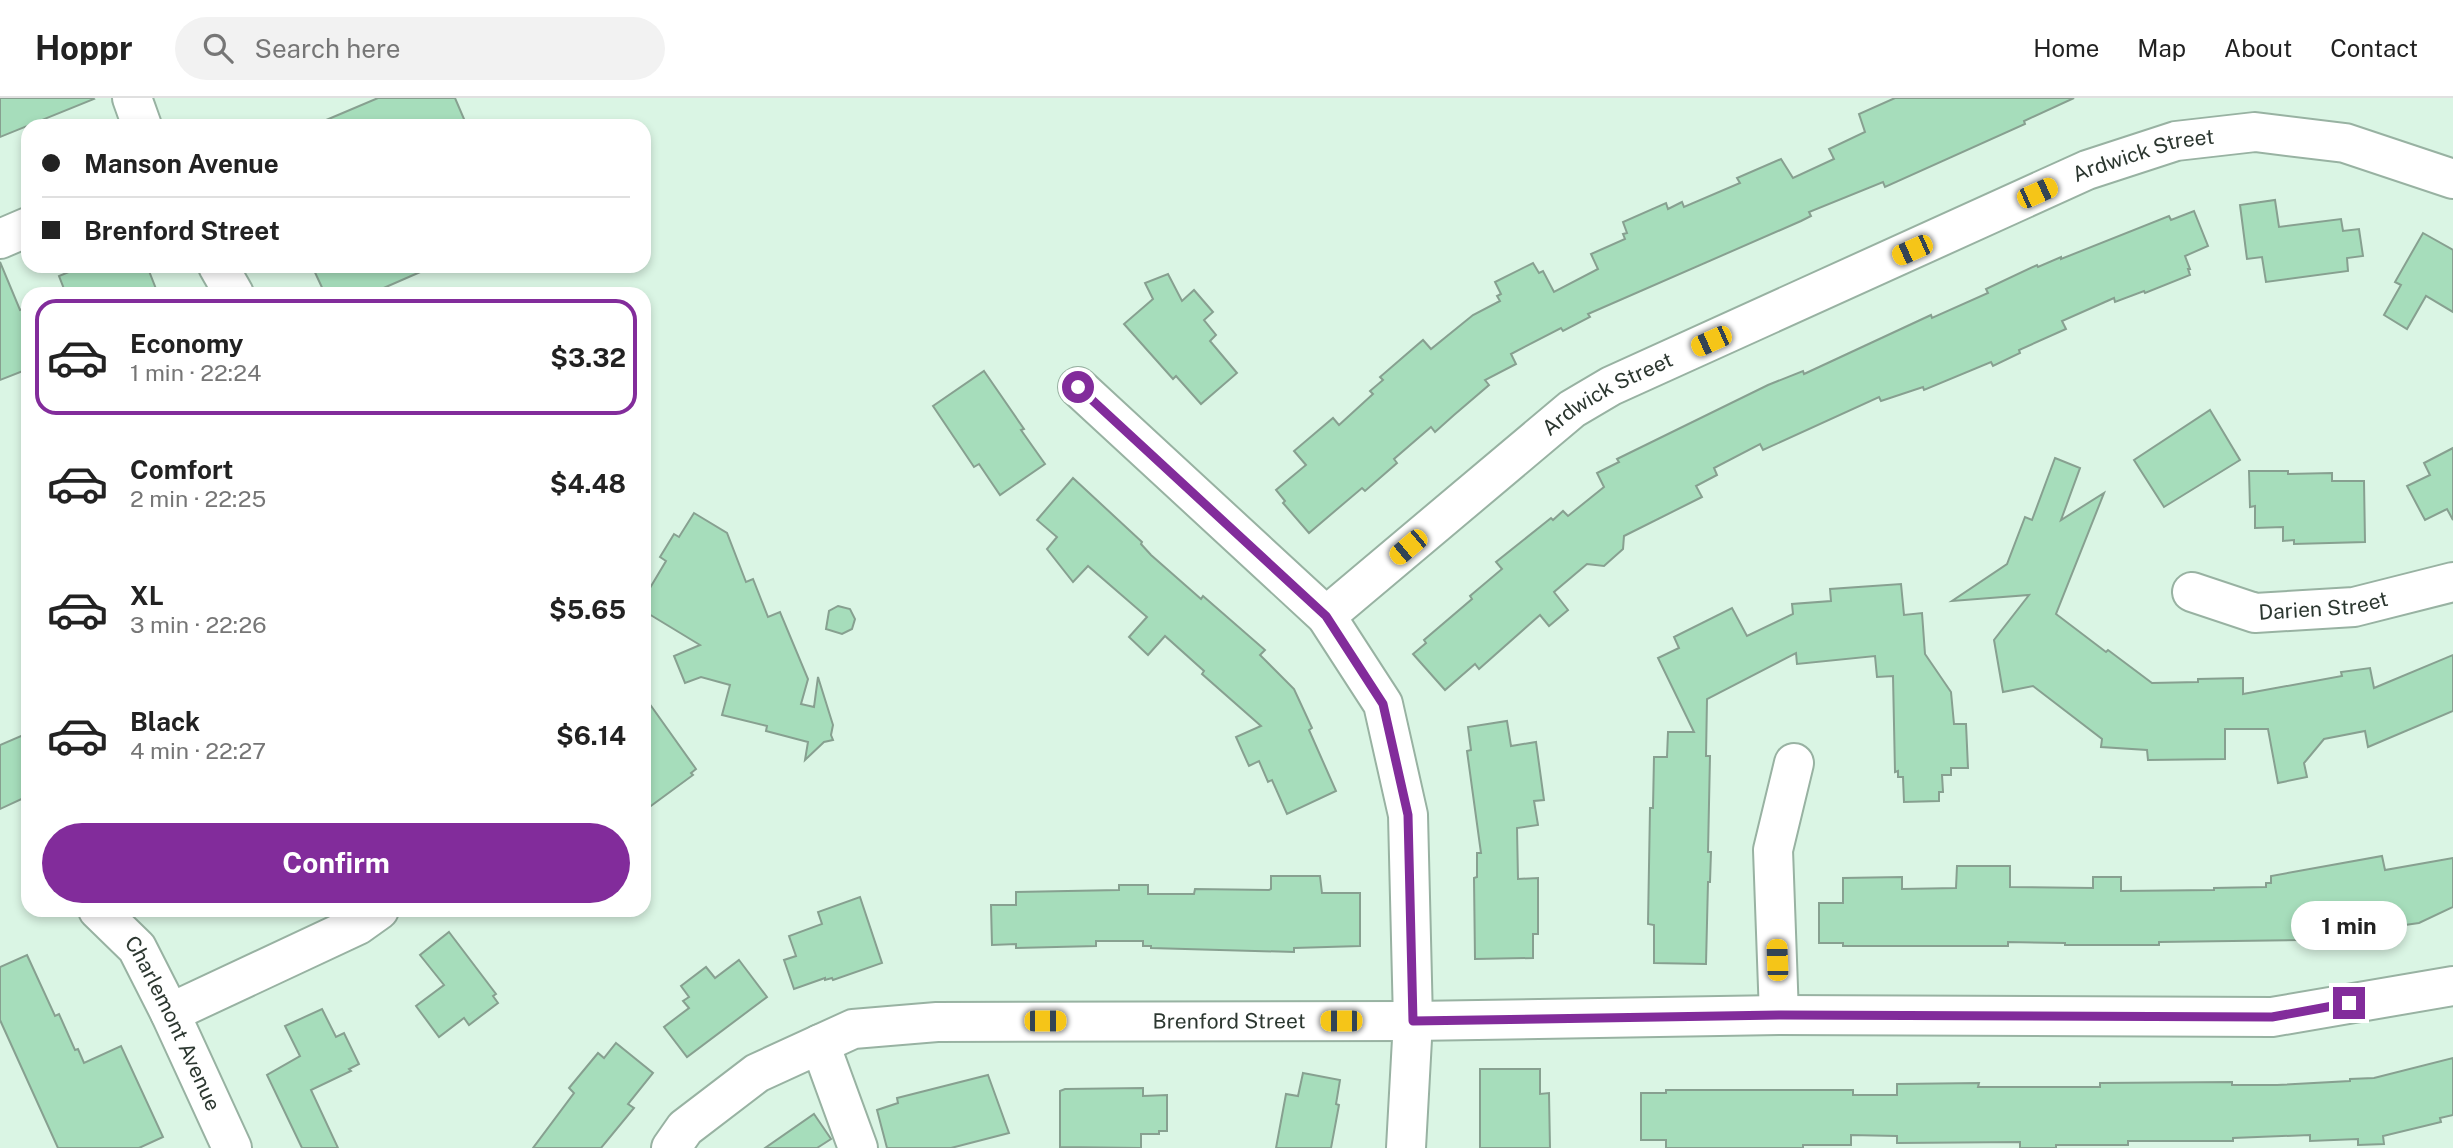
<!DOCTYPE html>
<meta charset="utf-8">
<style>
body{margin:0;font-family:"Public Sans",sans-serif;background:#f2f2f2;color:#222;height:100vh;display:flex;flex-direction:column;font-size:26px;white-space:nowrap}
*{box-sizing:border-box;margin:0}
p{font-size:23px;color:#767676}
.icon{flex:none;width:38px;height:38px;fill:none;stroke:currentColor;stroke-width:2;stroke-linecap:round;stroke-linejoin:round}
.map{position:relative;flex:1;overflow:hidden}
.panel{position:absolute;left:21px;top:189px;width:630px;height:630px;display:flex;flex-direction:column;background:#fff;border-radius:21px;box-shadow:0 4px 10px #0003}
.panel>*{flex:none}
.top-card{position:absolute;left:21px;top:21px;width:630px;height:154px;border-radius:21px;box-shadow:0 4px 10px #0003;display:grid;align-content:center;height:154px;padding:0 21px;background:#fff}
.end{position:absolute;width:32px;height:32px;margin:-16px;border:9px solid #822c9b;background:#fff;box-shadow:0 0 0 4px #fff}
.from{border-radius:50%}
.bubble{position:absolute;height:49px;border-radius:24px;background:#fff;box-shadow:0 4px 10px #0003;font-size:23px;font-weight:700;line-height:49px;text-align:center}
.car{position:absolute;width:21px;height:42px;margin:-21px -10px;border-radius:9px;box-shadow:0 0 5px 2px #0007;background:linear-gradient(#f5c518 24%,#345 0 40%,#f5c518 0 76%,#345 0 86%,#f5c518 0)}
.top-card b{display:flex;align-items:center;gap:24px;height:66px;font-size:26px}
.top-card b+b{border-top:2px solid #e0e0e0}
.top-card i{width:18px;height:18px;background:#222}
ul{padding:12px 0 0;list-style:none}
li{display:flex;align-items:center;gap:21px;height:116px;margin:0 14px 10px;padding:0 7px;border:4px solid transparent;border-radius:21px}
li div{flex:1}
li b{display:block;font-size:26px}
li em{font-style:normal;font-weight:700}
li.selected{border-color:#822c9b}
li>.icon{width:63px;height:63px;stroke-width:1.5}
.button{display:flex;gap:14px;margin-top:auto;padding:14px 21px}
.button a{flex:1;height:80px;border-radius:42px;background:#822c9b;color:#fff;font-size:28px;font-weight:700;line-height:80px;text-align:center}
header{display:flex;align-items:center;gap:42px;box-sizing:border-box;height:98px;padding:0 35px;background:#fff;border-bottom:2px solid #e0e0e0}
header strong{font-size:33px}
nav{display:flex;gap:38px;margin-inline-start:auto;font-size:24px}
.search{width:490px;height:63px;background:#f2f2f2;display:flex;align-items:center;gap:18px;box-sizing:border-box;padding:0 24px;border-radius:38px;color:#767676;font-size:26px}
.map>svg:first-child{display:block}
.building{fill:#a6ddbb;stroke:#87a090;stroke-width:2}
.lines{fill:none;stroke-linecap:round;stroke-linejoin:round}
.minor-casing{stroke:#98b2a2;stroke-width:42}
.minor{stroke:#fff;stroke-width:38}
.route{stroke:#822c9b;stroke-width:9}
.labels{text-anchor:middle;stroke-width:6;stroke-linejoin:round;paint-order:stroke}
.street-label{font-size:21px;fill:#2c3730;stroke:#fff}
</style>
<header>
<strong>Hoppr</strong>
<div class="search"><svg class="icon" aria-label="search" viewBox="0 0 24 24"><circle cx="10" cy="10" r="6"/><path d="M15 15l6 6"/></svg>Search here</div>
<nav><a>Home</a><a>Map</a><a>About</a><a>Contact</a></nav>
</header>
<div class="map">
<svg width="2453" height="1050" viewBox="0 0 2453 1050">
<rect width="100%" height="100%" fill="#daf5e4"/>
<g class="building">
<path d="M0 0H93L94 1 0 39Z"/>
<path d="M378 0H455L467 28H312Z"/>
<path d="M1895 0H2074L2024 23 2025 26 1885 89 1883 84 1809 114 1811 118 1801 123 1588 216 1590 219 1563 233 1561 230 1511 256 1516 266 1485 282 1489 287 1454 317 1435 334 1431 329 1394 361 1397 365 1365 393 1362 390 1309 435 1283 405 1285 403 1276 392 1306 367 1294 353 1333 320 1339 327 1373 296 1370 293 1383 282 1380 279 1423 242 1431 251 1473 217 1500 203 1497 198 1501 196 1495 184 1533 165 1539 175 1543 173 1554 194 1598 171 1591 156 1625 141 1623 136 1627 135 1623 124 1666 105 1668 111 1682 104 1684 109 1740 85 1737 80 1781 61 1793 80 1834 61 1829 51 1865 34 1859 16Z"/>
<path d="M2275 102 2279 129 2341 121 2343 133 2359 131 2363 158 2347 160 2348 173 2266 184 2262 159 2247 161 2240 107Z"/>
<path d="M2194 113 2208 148 2185 158 2190 171H2188L2190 177 2145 195 2144 193 2115 204 2114 200 2062 223 2066 231 2019 252 2020 255 1993 268 1991 264 1924 292 1923 289 1881 303 1879 299 1763 352 1760 346 1714 370 1717 377 1696 388 1702 399 1624 438 1623 451 1604 468 1587 466 1554 494 1568 512 1549 528 1540 517 1479 571 1475 566 1445 592 1413 556 1426 545 1424 542 1472 501 1470 498 1502 471 1496 464 1551 420 1553 422 1563 413 1568 418 1604 389 1597 375 1619 364 1617 361 1768 287 1803 273 1804 276 1931 217 1932 220 1988 195 1986 191 2037 167 2038 169 2061 159V161L2169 118 2171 122Z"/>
<path d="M2423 135 2453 152V214L2426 198 2407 231 2384 217 2401 187 2395 184Z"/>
<path d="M0 164 20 212 28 209V271L0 282Z"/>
<path d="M83 168H147L158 196H66L59 178Z"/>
<path d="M312 168H434L370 196H325Z"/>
<path d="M1168 176 1182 203 1194 192 1213 214 1204 222 1216 237 1210 243 1237 275 1201 306 1176 278 1173 281 1124 226 1153 201 1145 185Z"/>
<path d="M984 273 1024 331 1021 332 1045 366 1000 397 979 366 974 369 933 308Z"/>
<path d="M2210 312 2240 362 2164 409 2134 362Z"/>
<path d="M2453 350V422L2447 411 2425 422 2407 388 2430 377 2424 365Z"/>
<path d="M2055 360 2080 370 2061 422 2104 395 2056 516 2106 554 2108 552 2152 585 2198 584V581L2243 580V596L2342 578 2341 574 2370 570 2374 590 2453 557V613L2368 649 2365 633 2324 641 2304 665 2307 679 2278 685 2268 631H2225V661L2148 662 2147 652 2101 649 2102 641 2033 588 2003 594 1994 542 2029 497 1952 503 2007 466 2025 419 2032 422Z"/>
<path d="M2249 373H2288V376L2332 375V383H2364L2365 444 2294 446V442L2283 443V429L2255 430V408L2250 409Z"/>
<path d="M1073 380 1142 444 1141 446 1151 457 1201 501 1203 498 1265 552 1260 557 1294 591 1312 630 1309 632 1336 693 1287 716 1272 682 1268 684 1259 663 1249 668 1236 639 1261 628 1202 576 1204 573 1165 538 1148 557 1129 539 1147 519 1088 468 1073 484 1047 451 1057 439 1037 422Z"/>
<path d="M694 415 727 435 746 484 753 481 768 519 780 514 808 581 801 606 814 609 818 579 833 627 831 637 833 642 824 644 805 662 808 644 766 633 767 628 722 617 730 587 701 579 685 585 674 558 700 547 644 513V500L666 463 660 459 674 436 679 439Z"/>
<path d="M1901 486 1904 517 1922 515 1925 556 1951 594 1954 626H1966L1968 670H1951V677H1942L1943 694H1939V703L1904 704 1903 679H1898V673L1895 674 1893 578 1877 579 1875 558 1797 566 1796 555 1707 601 1706 658H1710L1708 754H1711L1710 784H1708L1706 866 1654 865V827L1648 826 1650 710H1653L1654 659H1667L1668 634H1694L1658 560 1679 550 1674 539 1732 510 1747 538 1793 516 1792 506 1831 503 1830 491Z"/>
<path d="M838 508 850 511 855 521 852 531 842 536 826 531 829 513Z"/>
<path d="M644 598 696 671 691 675 693 677 644 713Z"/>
<path d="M1507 623 1511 648 1536 644 1544 702 1534 703 1538 727 1517 730 1518 781 1538 780V836H1533V860L1475 861 1474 780 1477 779V755H1481L1467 653 1471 652 1468 629Z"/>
<path d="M28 635V698L0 711V647Z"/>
<path d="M2382 758 2385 772 2453 760V809L2419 825 2299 842 2159 844V847H2065V845L2008 844V848H1843V845H1819V805H1843V780L1902 779V791L1956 790 1957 768H2010V789L2093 790V779H2121V793L2214 792V790L2266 789V785H2271V778Z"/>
<path d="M1271 778H1320L1322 795H1360V848L1294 850V854L1151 850V848H1143V843H1096V848L1016 850V846L992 847 991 807H1016V794L1119 792V787H1148V796H1194L1195 791 1269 792 1271 791Z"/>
<path d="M860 799 882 865 833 882 832 880 825 882V880L794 891 784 862 796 858 789 838 822 826 818 814Z"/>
<path d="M449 834 496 896 493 898 498 905 469 927 464 920 439 939 416 908 444 887 420 857Z"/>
<path d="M27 857 55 918 59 916 75 952 78 951 84 965 121 948 163 1039 139 1050H58L0 922V869Z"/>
<path d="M739 862 767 899 687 959 664 929 689 910 683 903 689 899 681 888 706 869 715 880Z"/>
<path d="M322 911 336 939 344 935 359 966 349 971 351 973 311 992 338 1050H302L267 977 300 958 285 928Z"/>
<path d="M616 945 653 975 628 1006 634 1010 601 1050H533L574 995 569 990 598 955 604 960Z"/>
<path d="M2453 960V1017L2440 1020 2441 1024 2383 1038 2384 1046 2358 1047V1041L2310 1043V1037L2233 1040V1043H2128V1047H2056V1050H2020V1044L1897 1045V1038L1851 1037V1047H1803V1050H1666V1042H1641V995H1666V992H1853V997H1897V986L1979 985 1978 989H2100V985L2232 984V987H2277L2350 983V981L2374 980Z"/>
<path d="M1480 971H1540V996L1549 995 1550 1050H1480Z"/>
<path d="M1303 975 1340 982 1336 1006 1339 1007 1331 1050H1276L1286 996 1298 998Z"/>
<path d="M988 977 1009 1035 951 1050H887L877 1012 898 1005 897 1000Z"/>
<path d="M1143 990V998L1167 997V1033H1159V1036H1141V1050L1060 1049V993L1065 991Z"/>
<path d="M814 1016 831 1041 817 1050H765Z"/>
</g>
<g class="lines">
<g class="minor-casing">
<g id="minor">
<path d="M132 0 142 28"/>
<path d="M0 141 28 129"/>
<path d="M218 168 234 196"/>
<path d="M1078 289 1326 518 1383 606 1408 717 1413 923 1406 1050"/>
<path id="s1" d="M2192 494 2255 515 2354 509 2453 484"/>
<path id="s2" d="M1326 518 1572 311 1611 288 2087 72 2176 43 2255 34 2345 45 2453 81"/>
<path id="s3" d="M98 812 137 850 170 915 232 1050"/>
<path d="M170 915 358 827 379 812"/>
<path d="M1779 917 1773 752 1794 665"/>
<path d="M820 946 858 1050"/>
<path id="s4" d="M671 1050 685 1030 757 975 853 931 937 924 1413 923 1779 917 2272 919 2453 888"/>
</g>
</g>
<use href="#minor" class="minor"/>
</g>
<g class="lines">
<path class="route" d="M1078 289 1326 518 1383 606 1408 717 1413 923 1779 917 2272 919 2349 905"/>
</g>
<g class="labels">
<g class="street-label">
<text dy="7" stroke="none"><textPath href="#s2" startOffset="948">Ardwick Street</textPath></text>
<text dy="7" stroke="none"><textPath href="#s2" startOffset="360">Ardwick Street</textPath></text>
<text dy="7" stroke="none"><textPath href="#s1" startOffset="135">Darien Street</textPath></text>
<text dy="7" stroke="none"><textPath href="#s4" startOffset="597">Brenford Street</textPath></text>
<text dy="7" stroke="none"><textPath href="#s3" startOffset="138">Charlemont Avenue</textPath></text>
</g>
</g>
</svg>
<i class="end from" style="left:1078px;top:289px"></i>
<i class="end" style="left:2349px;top:905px"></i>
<div class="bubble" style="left:2291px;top:803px;width:116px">1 min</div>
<i class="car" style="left:2037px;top:95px;rotate:66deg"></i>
<i class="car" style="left:1912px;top:152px;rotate:246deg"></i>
<i class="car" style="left:1711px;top:243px;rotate:246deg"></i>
<i class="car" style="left:1408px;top:449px;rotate:230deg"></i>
<i class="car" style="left:1777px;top:862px;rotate:358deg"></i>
<i class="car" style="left:1045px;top:923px;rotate:90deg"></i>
<i class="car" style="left:1341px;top:923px;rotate:270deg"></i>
<div class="top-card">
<b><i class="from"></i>Manson Avenue</b>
<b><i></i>Brenford Street</b>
</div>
<section class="panel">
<ul>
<li class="selected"><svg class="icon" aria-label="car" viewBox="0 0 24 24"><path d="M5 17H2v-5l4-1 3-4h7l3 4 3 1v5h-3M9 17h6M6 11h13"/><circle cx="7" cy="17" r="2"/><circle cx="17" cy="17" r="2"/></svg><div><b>Economy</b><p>1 min · 22:24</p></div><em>$3.32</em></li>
<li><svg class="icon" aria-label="car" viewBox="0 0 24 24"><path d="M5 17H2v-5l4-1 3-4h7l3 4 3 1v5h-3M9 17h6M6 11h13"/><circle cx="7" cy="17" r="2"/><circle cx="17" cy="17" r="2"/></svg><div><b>Comfort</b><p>2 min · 22:25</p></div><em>$4.48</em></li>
<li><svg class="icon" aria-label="car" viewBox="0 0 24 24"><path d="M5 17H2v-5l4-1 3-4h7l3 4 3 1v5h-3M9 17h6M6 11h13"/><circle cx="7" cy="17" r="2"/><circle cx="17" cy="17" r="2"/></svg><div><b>XL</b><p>3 min · 22:26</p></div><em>$5.65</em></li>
<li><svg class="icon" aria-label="car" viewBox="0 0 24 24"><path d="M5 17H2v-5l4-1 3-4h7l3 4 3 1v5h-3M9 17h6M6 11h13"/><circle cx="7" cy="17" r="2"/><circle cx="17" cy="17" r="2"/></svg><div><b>Black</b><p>4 min · 22:27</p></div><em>$6.14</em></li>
</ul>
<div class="button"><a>Confirm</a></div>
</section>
</div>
